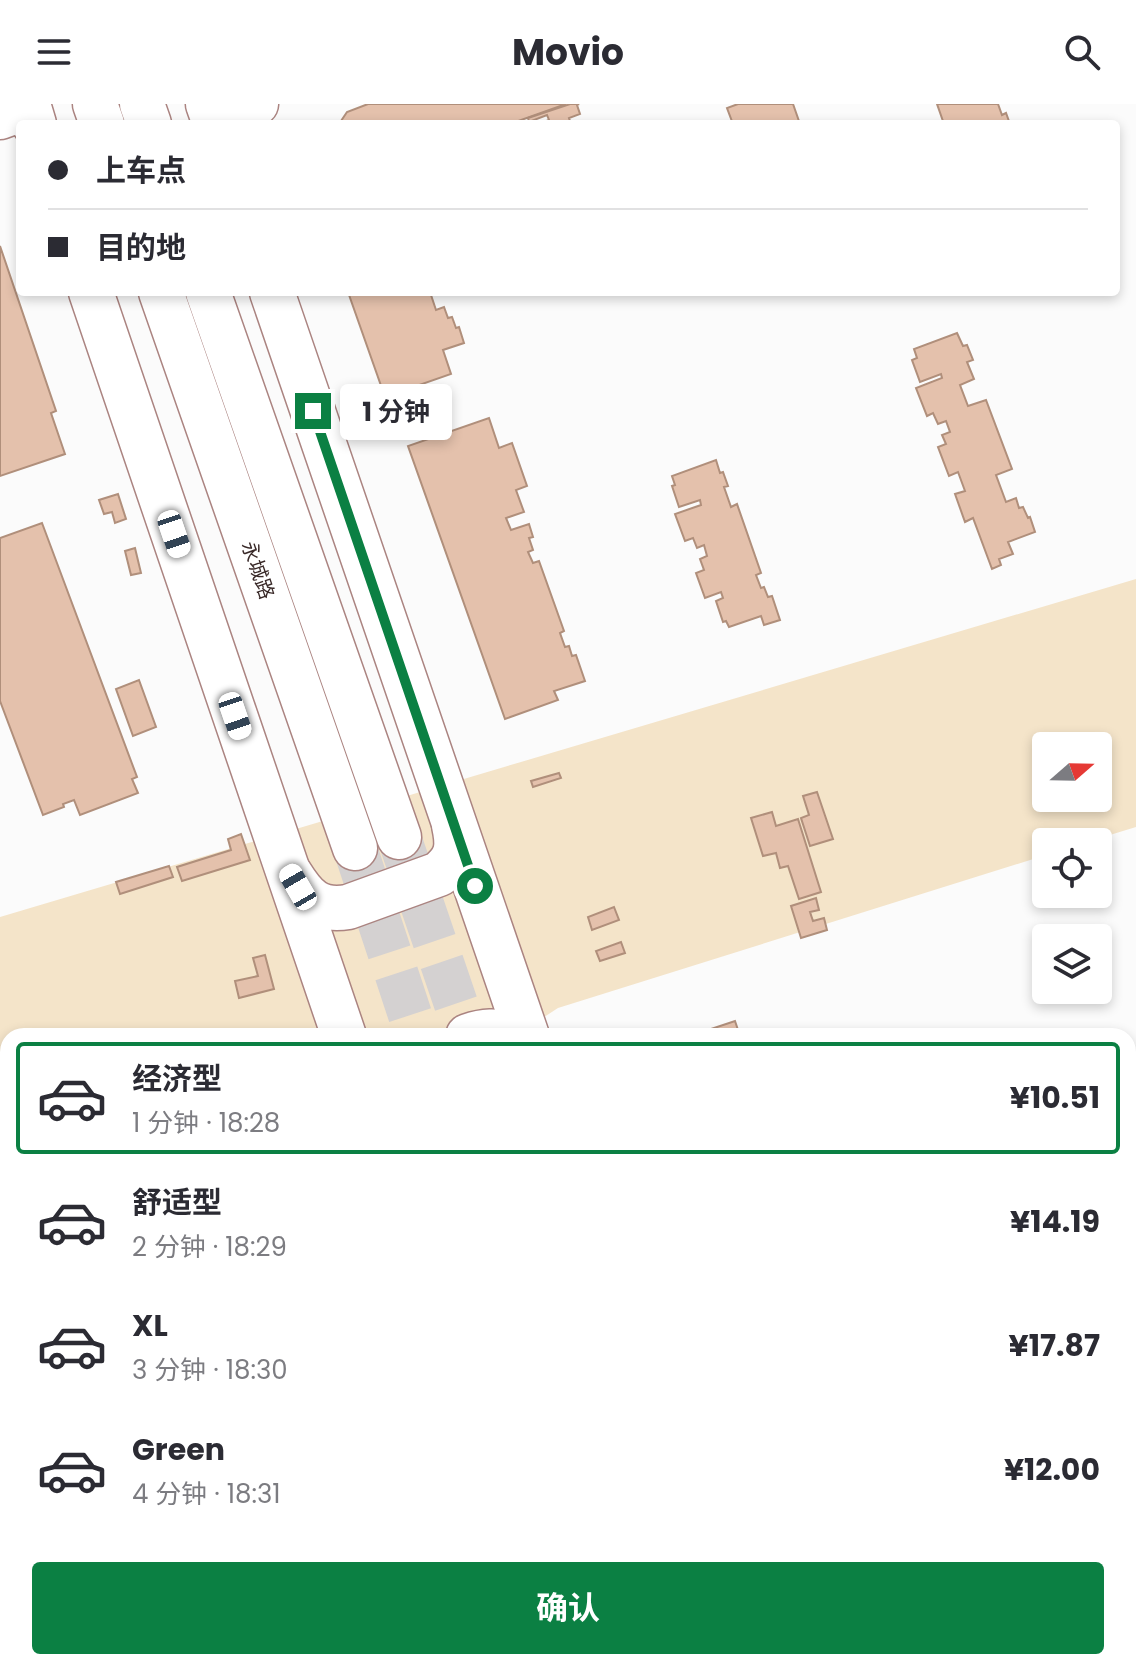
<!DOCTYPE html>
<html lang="zh">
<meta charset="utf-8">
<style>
body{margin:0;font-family:Poppins,"Noto Sans SC",sans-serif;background:#f2f2f3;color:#2b2b33;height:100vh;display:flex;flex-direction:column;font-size:30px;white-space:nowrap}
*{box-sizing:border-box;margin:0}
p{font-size:26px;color:#7c7c81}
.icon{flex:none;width:44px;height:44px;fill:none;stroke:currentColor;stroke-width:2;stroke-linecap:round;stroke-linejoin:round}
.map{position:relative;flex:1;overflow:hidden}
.drawer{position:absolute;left:0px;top:924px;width:1136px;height:642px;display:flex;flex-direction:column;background:#fff;border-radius:24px 24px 0 0;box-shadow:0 4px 12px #0003}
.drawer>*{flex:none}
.banner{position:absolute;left:16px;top:16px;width:1104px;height:176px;border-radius:8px;box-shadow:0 4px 12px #0003;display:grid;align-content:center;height:176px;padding:0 32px;background:#fff}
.needle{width:52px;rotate:70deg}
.fabs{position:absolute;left:1032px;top:628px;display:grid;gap:16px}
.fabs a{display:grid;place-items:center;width:80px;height:80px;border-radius:8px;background:#fff;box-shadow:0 4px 12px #0003;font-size:40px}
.end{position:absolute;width:36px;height:36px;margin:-18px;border:10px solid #0b8043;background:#fff;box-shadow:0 0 0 4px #fff}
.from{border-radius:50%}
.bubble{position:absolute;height:56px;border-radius:8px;background:#fff;box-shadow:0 4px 12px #0003;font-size:26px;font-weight:700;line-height:56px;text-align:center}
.car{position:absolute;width:24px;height:48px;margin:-24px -12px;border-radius:10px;box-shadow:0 0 6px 2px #0007;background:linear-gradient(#fff 24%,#345 0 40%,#fff 0 76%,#345 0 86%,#fff 0)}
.banner b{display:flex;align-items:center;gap:28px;height:76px;font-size:30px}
.banner b+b{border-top:2px solid #e1e1e2}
.banner i{width:20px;height:20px;background:#2b2b33}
ul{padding:14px 0 0;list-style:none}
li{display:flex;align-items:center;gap:24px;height:112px;margin:0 16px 12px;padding:0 16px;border:4px solid transparent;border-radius:8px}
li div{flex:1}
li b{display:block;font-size:30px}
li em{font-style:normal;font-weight:700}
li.current{border-color:#0b8043}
li>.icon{width:72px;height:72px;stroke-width:1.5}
.action{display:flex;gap:16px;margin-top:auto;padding:16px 32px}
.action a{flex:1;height:92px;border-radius:8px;background:#0b8043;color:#fff;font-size:32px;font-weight:700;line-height:92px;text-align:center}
header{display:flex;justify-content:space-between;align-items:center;height:104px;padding:0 32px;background:#fff;font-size:36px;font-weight:700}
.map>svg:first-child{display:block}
.green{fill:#f4e4c9;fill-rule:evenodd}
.building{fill:#e4c1ac;stroke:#b08f7b;stroke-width:2}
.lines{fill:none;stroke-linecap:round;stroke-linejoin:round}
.major-tunnel{stroke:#d4d1d1;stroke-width:44;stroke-dasharray:44 22;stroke-linecap:butt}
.minor-casing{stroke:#ab8481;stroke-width:45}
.major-casing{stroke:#ab8481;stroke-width:47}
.minor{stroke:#fff;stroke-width:42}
.major{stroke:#fff;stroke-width:44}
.route{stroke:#0b8043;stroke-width:10}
.labels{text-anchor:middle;stroke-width:6;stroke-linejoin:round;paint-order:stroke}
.street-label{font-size:20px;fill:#392928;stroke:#fff}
</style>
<header><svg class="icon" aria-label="menu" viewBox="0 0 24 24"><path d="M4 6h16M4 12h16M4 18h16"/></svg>Movio<svg class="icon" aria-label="search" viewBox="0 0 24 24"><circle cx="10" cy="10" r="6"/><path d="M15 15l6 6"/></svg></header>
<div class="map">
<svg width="1136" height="1565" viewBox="0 0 1136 1565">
<rect width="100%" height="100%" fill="#fbfbfb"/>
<path class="green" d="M1136 475V723L1087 738H1046V751L558 904 515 932H8V1152L0 1154V813ZM1046 642H1098V694H1046Z"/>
<g class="building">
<path d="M368 0H566L510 20H339L347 8Z"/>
<path d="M570 0H579L577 1 580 10 569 14 571 20H539L549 16 547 11 529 18 528 14Z"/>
<path d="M738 0H793L800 20H733L727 4Z"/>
<path d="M937 0H998L1002 11 1006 9 1010 20H944Z"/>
<path d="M0 142 56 307 51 309 65 350 0 372Z"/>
<path d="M348 188H430L436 206 444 203 448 214 452 213 456 224 459 223 464 239 443 246 451 270 385 293Z"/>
<path d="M957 229 963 242 967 241 973 256 967 258 974 275 960 281 968 302 986 296 1012 365 996 371 1006 398 1016 394 1019 404 1023 403 1028 414 1030 413 1035 428 1008 438 1013 450 999 455 1001 461 992 465 973 414 965 418 955 390 965 387 958 368 949 372 938 343 946 340 942 331 950 328 946 317 938 320 933 309 927 312 916 284 942 274 941 270 920 278 912 256 917 254 914 245Z"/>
<path d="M489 314 499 344 512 339 527 382 516 386 524 408 506 414 511 426 529 420 533 433 529 434 533 446 528 448 533 459 539 457 564 527 560 529 565 543 569 542 572 552 576 551 585 577 554 587 558 596 505 615 408 342Z"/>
<path d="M716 356 720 369 723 368 728 382 724 383 731 403 737 400 761 469 756 471 761 484 764 483 768 493 772 492 780 516 764 521 761 512 729 523 726 517 723 518 716 497 723 494 721 488 705 494 696 469 704 466 700 455 707 452 704 441 697 444 693 434 685 437 675 410 701 401 700 396 679 403 672 382 675 381 672 372Z"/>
<path d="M118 390 126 415 115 419 112 408 104 410 99 396Z"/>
<path d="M42 419 137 673 132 675 138 689 80 711 74 696 63 700 64 703 43 711 0 597V434Z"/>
<path d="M135 444 141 469 131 471 125 447Z"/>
<path d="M139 576 156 623 133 632 116 585Z"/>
<path d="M559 669 561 674 533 683 531 677Z"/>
<path d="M817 688 833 735 810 742 801 714 809 711 803 692Z"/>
<path d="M772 708 776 722 798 715 821 788 799 795 788 762 780 764 776 749 763 752 751 714Z"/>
<path d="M241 730 250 756 182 777 177 763 231 746 228 735Z"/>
<path d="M169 762 173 773 120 790 116 778Z"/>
<path d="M816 794 819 806 810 808 813 817 824 814 827 826 801 834 791 802Z"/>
<path d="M614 803 619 816 592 826 588 813Z"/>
<path d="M621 838 625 849 600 857 596 847Z"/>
<path d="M265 851 274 885 239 894 235 877 258 872 253 854Z"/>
<path d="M735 917 740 932H690Z"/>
<path d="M1136 980V1007L1128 1010V983Z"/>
<path d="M1132 1040 1136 1051V1137L1128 1115V1041Z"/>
<path d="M405 1558H478L480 1565H404L402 1559Z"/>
<path d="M794 1558H824L826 1565H796Z"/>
</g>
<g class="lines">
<g class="major-tunnel">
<path d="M399 733 467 932"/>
<path d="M355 744 417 932"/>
</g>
<g class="minor-casing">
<g id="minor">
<path d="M0 14 22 6"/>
<path d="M213 16 257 0"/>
</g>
</g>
<g class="major-casing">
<g id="major">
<path d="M28 0 34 20"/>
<path d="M95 0 102 20"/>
<path d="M142 0 149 20"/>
<path d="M208 0 215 20"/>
<path d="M91 188 344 932"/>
<path d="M161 188 355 744"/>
<path d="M208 188 399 733"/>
<path d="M272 188 527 932"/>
<path d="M290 770C305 794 317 808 348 803L439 770C457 755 459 744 454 721"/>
<path d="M468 932C483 927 497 925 512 932"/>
<path d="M556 1558 559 1565"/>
<path d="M628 1558 630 1565"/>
<path d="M681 1558 683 1565"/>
<path d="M741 1558 743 1565"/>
</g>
</g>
<use href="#minor" class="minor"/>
<use href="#major" class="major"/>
</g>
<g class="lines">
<path class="route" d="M313 307 475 782"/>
</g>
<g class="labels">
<g class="street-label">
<text transform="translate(258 466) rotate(71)" y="7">永城路</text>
</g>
</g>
</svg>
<div class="fabs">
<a><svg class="needle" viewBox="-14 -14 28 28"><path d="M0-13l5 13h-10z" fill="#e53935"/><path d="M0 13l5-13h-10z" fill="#7c7c81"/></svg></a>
<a><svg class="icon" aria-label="locate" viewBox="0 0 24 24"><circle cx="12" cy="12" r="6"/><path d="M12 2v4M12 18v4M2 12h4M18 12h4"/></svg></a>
<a><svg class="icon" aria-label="layers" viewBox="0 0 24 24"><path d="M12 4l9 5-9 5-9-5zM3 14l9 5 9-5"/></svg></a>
</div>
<i class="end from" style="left:475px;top:782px"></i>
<i class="end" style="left:313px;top:307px"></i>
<div class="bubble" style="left:340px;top:280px;width:112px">1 分钟</div>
<i class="car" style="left:174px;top:430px;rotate:161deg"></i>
<i class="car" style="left:235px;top:612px;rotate:161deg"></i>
<i class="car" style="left:298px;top:783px;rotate:330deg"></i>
<div class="banner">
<b><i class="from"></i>上车点</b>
<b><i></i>目的地</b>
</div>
<section class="drawer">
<ul>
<li class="current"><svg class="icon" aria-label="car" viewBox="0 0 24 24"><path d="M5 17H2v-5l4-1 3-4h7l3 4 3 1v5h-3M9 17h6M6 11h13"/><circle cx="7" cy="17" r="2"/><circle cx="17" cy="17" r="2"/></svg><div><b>经济型</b><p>1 分钟 · 18:28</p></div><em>¥10.51</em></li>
<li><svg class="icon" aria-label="car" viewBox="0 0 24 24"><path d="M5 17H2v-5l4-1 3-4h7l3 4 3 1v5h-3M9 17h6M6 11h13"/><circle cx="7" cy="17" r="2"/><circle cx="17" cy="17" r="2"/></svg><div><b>舒适型</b><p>2 分钟 · 18:29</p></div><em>¥14.19</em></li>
<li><svg class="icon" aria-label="car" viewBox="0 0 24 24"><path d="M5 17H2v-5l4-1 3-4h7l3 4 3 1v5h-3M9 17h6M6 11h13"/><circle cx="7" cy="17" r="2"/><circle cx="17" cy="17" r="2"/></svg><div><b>XL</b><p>3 分钟 · 18:30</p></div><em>¥17.87</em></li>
<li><svg class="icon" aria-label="car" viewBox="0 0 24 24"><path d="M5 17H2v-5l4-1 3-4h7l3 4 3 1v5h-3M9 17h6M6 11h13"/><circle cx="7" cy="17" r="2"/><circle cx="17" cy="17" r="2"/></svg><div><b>Green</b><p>4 分钟 · 18:31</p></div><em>¥12.00</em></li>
</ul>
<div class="action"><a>确认</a></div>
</section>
</div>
